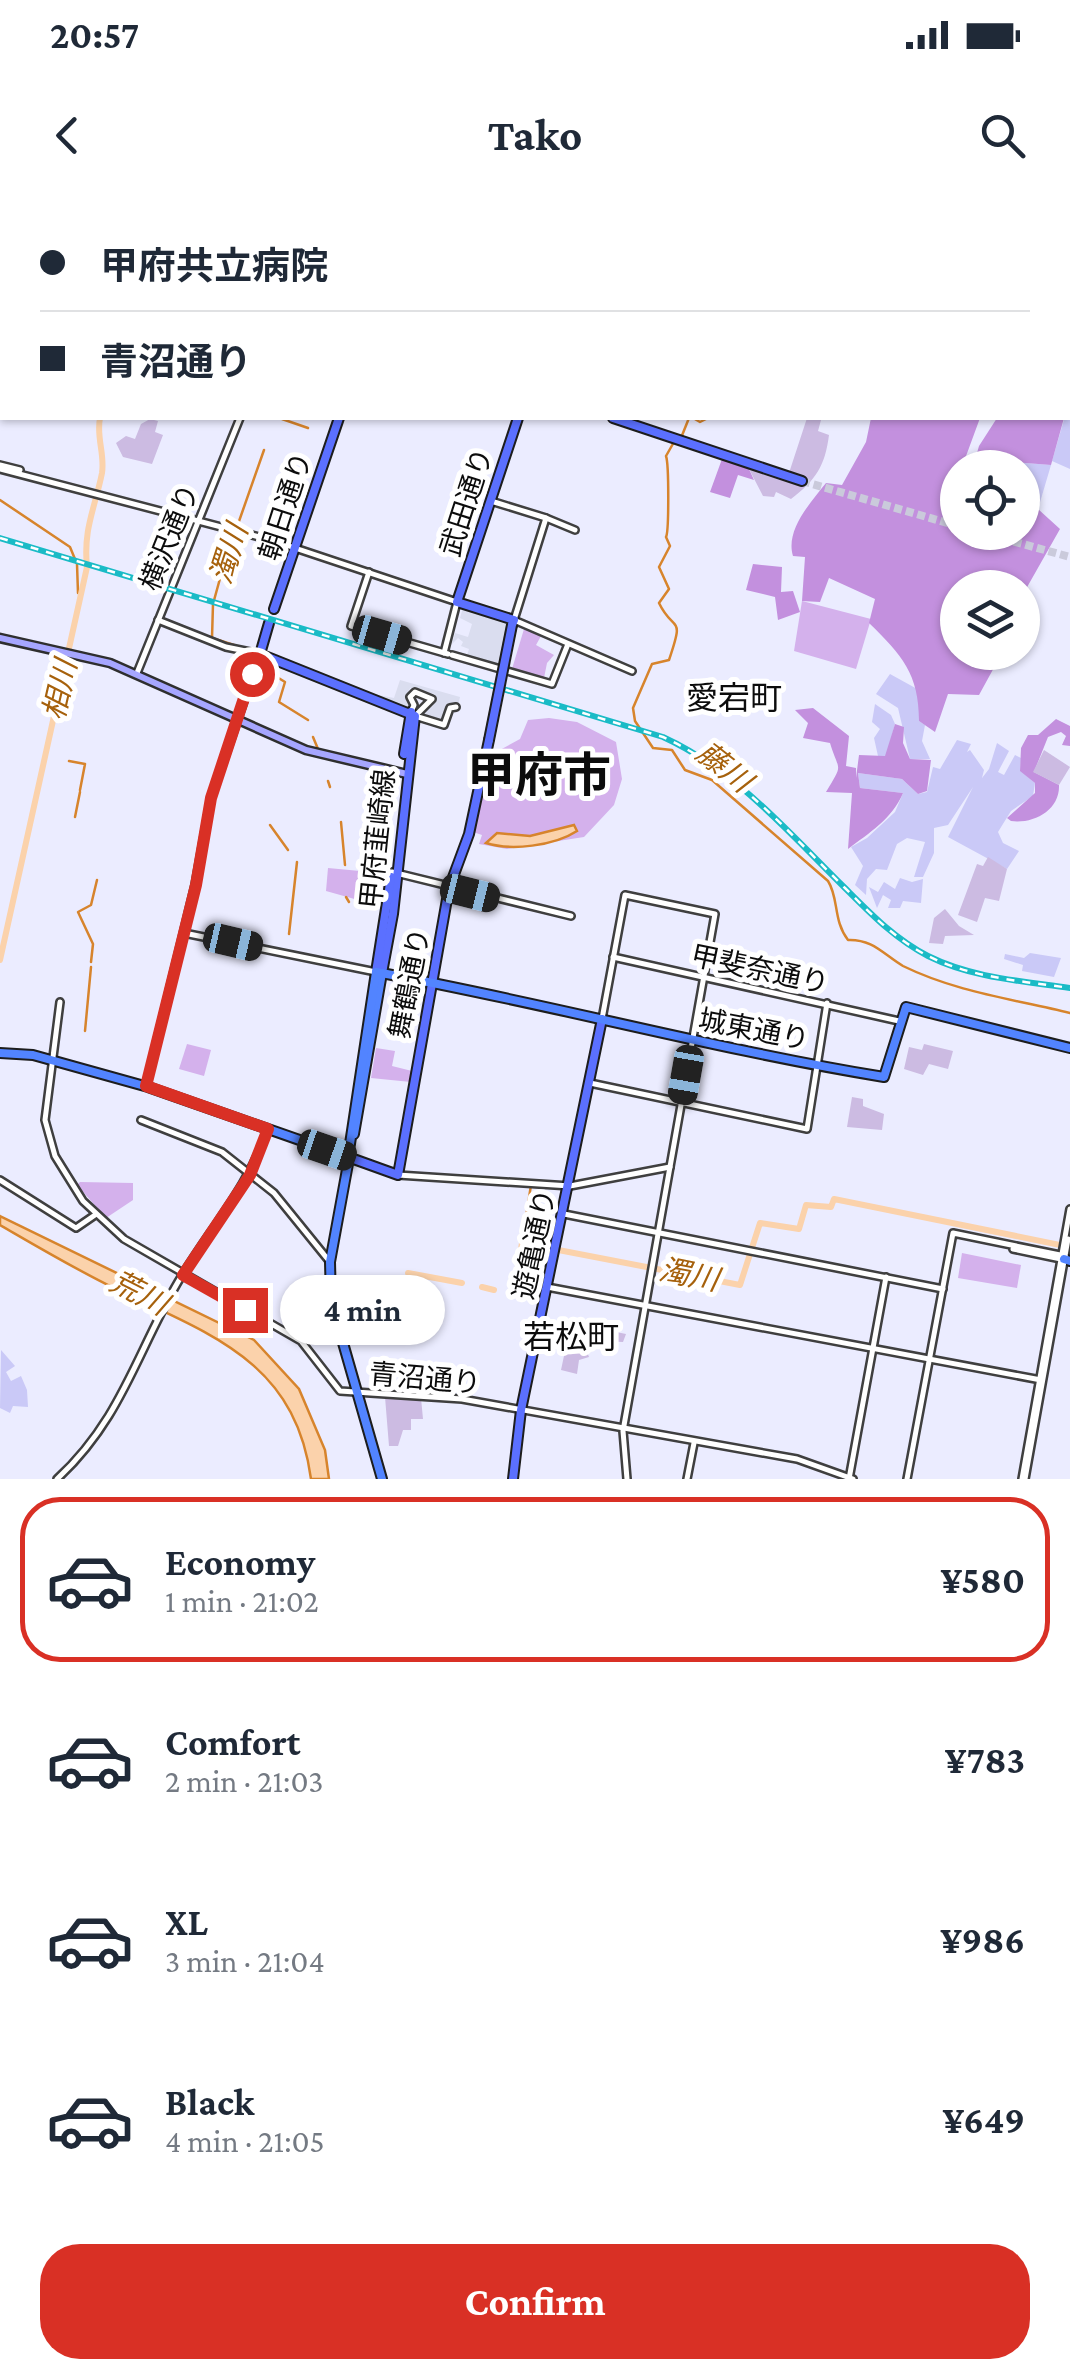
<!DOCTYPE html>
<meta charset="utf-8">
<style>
body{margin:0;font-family:"Crimson Pro","Noto Sans JP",serif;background:#f6f6f7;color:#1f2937;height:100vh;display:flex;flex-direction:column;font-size:38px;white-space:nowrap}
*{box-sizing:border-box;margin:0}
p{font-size:32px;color:#747a83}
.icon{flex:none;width:55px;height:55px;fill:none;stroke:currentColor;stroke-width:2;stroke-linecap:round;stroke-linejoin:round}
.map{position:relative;height:1279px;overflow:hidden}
.sheet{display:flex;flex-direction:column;background:#fff;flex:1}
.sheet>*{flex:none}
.guide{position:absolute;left:0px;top:0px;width:1070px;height:220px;box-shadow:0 2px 8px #0004;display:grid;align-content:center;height:220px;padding:0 40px;background:#fff}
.controls{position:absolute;left:940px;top:250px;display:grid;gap:20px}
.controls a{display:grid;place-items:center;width:100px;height:100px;border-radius:50%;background:#fff;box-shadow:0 2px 8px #0004;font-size:50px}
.end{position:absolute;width:45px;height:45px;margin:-22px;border:12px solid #d93025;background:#fff;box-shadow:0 0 0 5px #fff}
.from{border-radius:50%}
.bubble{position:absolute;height:70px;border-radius:35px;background:#fff;box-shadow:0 2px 8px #0004;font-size:32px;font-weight:700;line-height:70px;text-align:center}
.car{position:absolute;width:30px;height:60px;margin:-30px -15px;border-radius:12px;box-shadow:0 0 8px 2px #0007;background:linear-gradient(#222 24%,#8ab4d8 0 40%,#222 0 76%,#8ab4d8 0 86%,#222 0)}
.guide b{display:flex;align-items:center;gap:35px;height:95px;font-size:38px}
.guide b+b{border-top:2px solid #e0e1e3}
.guide i{width:25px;height:25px;background:#1f2937}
ul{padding:18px 0 0;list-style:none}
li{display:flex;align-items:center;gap:30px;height:165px;margin:0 20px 15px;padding:0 20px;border:5px solid transparent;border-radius:40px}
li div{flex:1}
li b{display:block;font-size:38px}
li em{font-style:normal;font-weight:700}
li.selected{border-color:#d93025}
li>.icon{width:90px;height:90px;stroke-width:1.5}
.button{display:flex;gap:20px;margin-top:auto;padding:20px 40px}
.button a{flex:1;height:115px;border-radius:40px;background:#d93025;color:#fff;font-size:40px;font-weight:700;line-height:115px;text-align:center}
.status{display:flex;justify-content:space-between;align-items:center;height:70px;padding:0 50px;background:#fff;direction:ltr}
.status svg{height:28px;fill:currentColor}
header{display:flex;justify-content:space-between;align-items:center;height:130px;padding:0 40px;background:#fff;font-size:45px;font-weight:700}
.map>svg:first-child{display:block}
.farmland{fill:#cac9f7}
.green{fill:#d4b1ec}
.forest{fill:#c390de}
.cemetery{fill:#ccbbe2}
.plaza{fill:#daddef}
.water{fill:#fbd2ab;stroke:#d7842c;stroke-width:2.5}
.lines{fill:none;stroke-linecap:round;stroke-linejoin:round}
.stream{stroke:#d7842c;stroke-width:2.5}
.river{stroke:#fbd2ab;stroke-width:6}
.primary-tunnel{stroke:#cacadb;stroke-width:8;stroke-dasharray:8 4;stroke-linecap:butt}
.tertiary-casing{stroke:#3f3f3f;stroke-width:10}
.secondary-casing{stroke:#2e2e2e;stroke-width:11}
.primary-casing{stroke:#1d1d1d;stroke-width:12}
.trunk-casing{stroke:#1d1d1d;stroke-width:12}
.tertiary{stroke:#fff;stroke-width:5}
.secondary{stroke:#a6a6ff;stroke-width:6}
.primary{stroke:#5b70ff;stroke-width:8}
.trunk{stroke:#5284ff;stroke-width:8}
.rail-casing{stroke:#1abbc6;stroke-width:6}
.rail{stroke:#fff;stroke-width:2.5;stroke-dasharray:8;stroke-linecap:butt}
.primary-bridge-casing{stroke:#1d1d1d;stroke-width:12;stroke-linecap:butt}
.primary-bridge{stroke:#5b70ff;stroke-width:8}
.route{stroke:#d93025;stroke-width:12}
.labels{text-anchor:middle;stroke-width:10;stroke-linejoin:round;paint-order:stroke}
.street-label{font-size:28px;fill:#0c0c0c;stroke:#fff}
.water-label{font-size:30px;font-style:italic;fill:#a6610c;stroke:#fff}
.quarter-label{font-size:32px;fill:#0c0c0c;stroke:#fff}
.town-label{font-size:48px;font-weight:bold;fill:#0c0c0c;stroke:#fff}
</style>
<div class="status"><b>20:57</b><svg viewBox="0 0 49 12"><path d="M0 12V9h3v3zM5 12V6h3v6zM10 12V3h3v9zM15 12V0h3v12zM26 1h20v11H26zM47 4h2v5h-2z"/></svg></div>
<header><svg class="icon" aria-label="back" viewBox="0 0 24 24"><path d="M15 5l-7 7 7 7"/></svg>Tako<svg class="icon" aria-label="search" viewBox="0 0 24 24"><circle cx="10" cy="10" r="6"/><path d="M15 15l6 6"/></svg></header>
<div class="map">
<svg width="1070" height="1279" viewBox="0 0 1070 1279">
<rect width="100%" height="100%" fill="#ebecff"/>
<g class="farmland">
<path d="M1070 199V269L1052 261Z"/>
<path d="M1012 262 1051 265 1038 309 1023 306 1022 268H996Z"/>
<path d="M890 474 919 490V521L925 525 922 541 930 559H910L898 508 876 494Z"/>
<path d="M875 504 891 515 895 524 886 557 878 556 874 538 880 529 872 522Z"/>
<path d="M957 540 971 544 967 552 970 550 984 570 982 578 989 569 997 543 1009 551 998 572 1004 575 1015 555 1021 558 1020 570 1035 583 1033 596 1011 611 998 632 1003 643 1019 651 1007 669 948 637 973 587 948 625 934 628V653L923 677H914L925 642 907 638 897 644 887 670 876 669 867 679 866 695 855 685 863 666 851 647 867 638 895 612 903 593 860 588 858 573 902 579 918 594 927 592 933 567 940 569Z"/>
<path d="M900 678 912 682 923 679 921 703 903 701 900 708H888L891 700 883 695 877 708 869 687 878 692 884 682 895 689Z"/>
<path d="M1030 753 1061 758 1054 777 1022 771 1023 765 1004 759 1005 754 1024 758Z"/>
<path d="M1 1150 15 1166 6 1172 11 1181 21 1176 27 1190 28 1207 13 1206 10 1213 0 1208Z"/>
</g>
<g class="green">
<path d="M802 401 871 419 856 469 794 451Z"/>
<path d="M524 429 541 436 536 445 554 455 547 463 544 478 512 469Z"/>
<path d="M549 518 577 522 616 542 622 579 614 605 584 637 507 649 479 644 482 635 473 632 489 556 520 539 528 520Z"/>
<path d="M328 668 360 671 358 700 326 691Z"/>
<path d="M187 844 211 850 204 876 179 869Z"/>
<path d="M376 848 395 851 392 866 412 871 411 882 371 878Z"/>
<path d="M80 982 133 983V1000L106 1018 77 985Z"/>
<path d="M962 1053 1021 1065 1017 1088 958 1078Z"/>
</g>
<g class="forest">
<path d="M981 0H1070L1068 203V2Z"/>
<path d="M871 218H980L962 267 958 268 957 294H949L948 310H957L958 332H1022L1023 306 1038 309 1060 329 1026 389 958 388V452L1002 453 979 495 948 494 935 532 919 521C919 474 902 455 869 423L875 399 829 378 820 402 802 401 805 357 793 356C785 330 811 302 826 283L842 285 866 242Z"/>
<path d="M997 218H1064L1051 265 1012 262 973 267 979 246Z"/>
<path d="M722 259 749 269 754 280 738 275 730 298 710 292Z"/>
<path d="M753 364 782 367 781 392 793 391 800 412 778 420 775 397 746 390Z"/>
<path d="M813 508 849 536 846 566 856 568V578L859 555 885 556 895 524 904 527 903 543 910 559 931 560 927 591 918 594 902 579 858 573 860 588 903 593C892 619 869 633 848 649L852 593 826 592C844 562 839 573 830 543L803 538 808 523 795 510Z"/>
<path d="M1056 519 1070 526V546L1062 545 1066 536 1061 532 1048 537 1034 572 1059 585C1060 610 1034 624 1011 621L1007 618 1035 593V583L1020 571 1021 548 1028 535H1038Z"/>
</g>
<g class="cemetery">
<path d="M807 218 821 220 818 231 829 235C825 266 816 280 791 299L776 292 774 297 763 296 749 269 801 285 803 277 789 273Z"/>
<path d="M150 219 158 221 155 232 163 235 152 264 123 257 116 243 126 236 135 239 141 224Z"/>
<path d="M1044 550 1070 567 1059 585 1033 572Z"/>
<path d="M988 657 1007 669 999 701 985 698 977 722 958 715 977 664 983 666Z"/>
<path d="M945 709 959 726 974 735 945 736 943 744 929 743 934 718Z"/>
<path d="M924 844 953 851 948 869 929 864 923 875 904 869 909 847 922 850Z"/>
<path d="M852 897 863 899V906L884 914 882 930 847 927Z"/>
<path d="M571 1123 626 1134 623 1142 601 1141 586 1149 589 1157 579 1160 577 1174 561 1170Z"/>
<path d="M385 1197 421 1198 423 1219H411V1230H403L398 1246H389Z"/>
</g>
<g class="plaza">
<path d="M464 404 514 420 499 468 466 459 469 449 461 446 463 442 458 438 452 444 455 433 468 437 472 424 460 418Z"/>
<path d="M400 480 460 497 458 506H450L441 525 418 514 433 506 435 494 410 488 406 501 410 508 373 494 394 498Z"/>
</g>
<g class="water">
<path d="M574 625 577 631C554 646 511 651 486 643L497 633 530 636Z"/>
<path d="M0 1016 254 1140 299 1189 325 1250 329 1279H311C295 1160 209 1134 114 1088 75 1069 38 1047 0 1025Z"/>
</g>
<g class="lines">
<g class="stream">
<path d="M12 2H13"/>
<path d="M886 2 889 0"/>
<path d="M693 218 700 222 708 218"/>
<path d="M282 219 308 228"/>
<path d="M681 238 689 218"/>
<path d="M674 242 666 256C669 264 669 332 666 337L670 346 659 367 669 389 659 403C674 434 685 413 669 460L652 464 633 508 635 521 653 548 672 550 685 570 712 580 828 681C839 698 833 721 848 740 873 739 884 755 903 766 956 792 1013 799 1070 813"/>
<path d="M0 300 70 347 77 364 78 393"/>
<path d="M234 445 212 438 213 404 224 364 264 250"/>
<path d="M240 454 285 482 279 502 308 520"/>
<path d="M313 537 318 549"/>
<path d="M69 561 85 564 80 590"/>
<path d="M328 581 330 587"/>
<path d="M75 617 80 592"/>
<path d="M341 622 345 665"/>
<path d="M270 625 288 650"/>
<path d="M346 697 349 702"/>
<path d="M289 734 297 662"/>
<path d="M91 762 93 744 78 712 91 705 97 680"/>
<path d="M85 831 91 767"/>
<path d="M522 1043 531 985"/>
</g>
<g class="river">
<path d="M149 2V0"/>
<path d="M0 760 87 367C83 329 95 308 102 273 105 254 96 237 100 218"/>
<path d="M408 1073 462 1083"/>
<path d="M482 1087 494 1090"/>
<path d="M514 1089 522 1043 740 1085 760 1023 799 1029 806 1005 831 1007 834 999 1070 1047"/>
</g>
<g class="primary-tunnel">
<path d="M802 281 958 326"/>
<path d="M979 332 1070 357"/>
</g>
<g class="tertiary-casing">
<g id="tertiary">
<path d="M0 265 20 270"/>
<path d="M0 269 271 340 457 402 444 453"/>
<path d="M491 301 546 318 514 420 632 471"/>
<path d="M546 318 575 330"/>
<path d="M369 372 351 426 448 454"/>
<path d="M452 455 552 484 568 444"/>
<path d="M137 473 240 218"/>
<path d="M411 512 414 505 410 497 415 492 432 499 415 516 444 525 450 508 456 507"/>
<path d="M392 672 571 716"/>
<path d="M184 733 376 772"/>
<path d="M613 757 899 821"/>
<path d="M60 802 45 920 55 956 83 1001 124 1039 301 1141 340 1191 462 1199 797 1259 853 1279"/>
<path d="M602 819 625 695 715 714 623 1231 627 1279"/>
<path d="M590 883 807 929 827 803"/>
<path d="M146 886 195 685 211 598 260 454 226 447 158 420"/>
<path d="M141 920 222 952 274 993 330 1062"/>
<path d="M398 975 570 986 670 967"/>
<path d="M0 980 76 1028 95 1015"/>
<path d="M564 1014 943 1089"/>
<path d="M1013 1049 1061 1059"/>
<path d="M547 1087 1041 1180"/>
<path d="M57 1279C121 1220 136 1154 178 1082 209 1030 248 987 268 929"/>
<path d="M687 1279 694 1243"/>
<path d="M849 1279 886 1077"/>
<path d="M907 1279 953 1033 1065 1056"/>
<path d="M1022 1279 1070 1009"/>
<path d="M1025 1279 1068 1039"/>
</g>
</g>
<g class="secondary-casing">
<g id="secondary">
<path d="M366 2 367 0"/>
<path d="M1068 122 1070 119"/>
<path d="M1068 153H1070"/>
<path d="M0 438 110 463 306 550 407 574"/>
</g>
</g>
<g class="primary-casing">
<g id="primary">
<path d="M69 0 71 2"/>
<path d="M594 2V0"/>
<path d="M613 218 802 281"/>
<path d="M274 409 339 218"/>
<path d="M269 423 260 454 415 516 393 714 382 773"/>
<path d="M512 425 514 420 457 402 518 218"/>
<path d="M404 554 411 512"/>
<path d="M376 772 391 677"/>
<path d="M348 957 398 975 449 688 469 634 489 540"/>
<path d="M513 1279 521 1210 602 819"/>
</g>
</g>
<g class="trunk-casing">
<g id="trunk">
<path d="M0 853 33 855 148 887 348 957"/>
<path d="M354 934 382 773"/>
<path d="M350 953 330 1062 331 1101 382 1279"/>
<path d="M348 957 376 772C546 803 713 849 884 877L906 807 1070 848"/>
<path d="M1064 1059 1070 1061"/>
</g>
</g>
<use href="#tertiary" class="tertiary"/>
<use href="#secondary" class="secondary"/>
<use href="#primary" class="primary"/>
<use href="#trunk" class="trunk"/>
<g class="rail-casing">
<path id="rail" d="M0 338 663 537C737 571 788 632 845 688 871 714 895 739 928 756 972 778 1022 781 1070 788"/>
</g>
<use href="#rail" class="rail"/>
<g class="primary-bridge-casing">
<path id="primary-bridge" d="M489 540 512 425"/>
</g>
<use href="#primary-bridge" class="primary-bridge"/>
</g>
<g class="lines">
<path class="route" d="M245 1110 183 1075 250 975 268 929 146 886 196 685 211 598 252 474"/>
</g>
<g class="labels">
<g class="street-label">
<text transform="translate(466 302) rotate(-72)" y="10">武田通り</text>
<text transform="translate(285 306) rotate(-72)" y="10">朝日通り</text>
<text transform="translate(169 337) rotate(-68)" y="10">横沢通り</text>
<text transform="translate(377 639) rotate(-84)" y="10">甲府韮崎線</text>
<text transform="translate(760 769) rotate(12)" y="10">甲斐奈通り</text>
<text transform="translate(409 783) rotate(-79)" y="10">舞鶴通り</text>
<text transform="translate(754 829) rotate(11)" y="10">城東通り</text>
<text transform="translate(534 1044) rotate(-78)" y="10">遊亀通り</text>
<text transform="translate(425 1178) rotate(5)" y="10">青沼通り</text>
</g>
<g class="water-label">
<text transform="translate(229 354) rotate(-72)" y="10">濁川</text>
<text transform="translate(60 490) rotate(-77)" y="10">相川</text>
<text transform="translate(724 567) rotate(38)" y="10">藤川</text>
<text transform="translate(689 1075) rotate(11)" y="10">濁川</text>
<text transform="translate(139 1093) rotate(27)" y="10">荒川</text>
</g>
<g class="quarter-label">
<text x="734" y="509">愛宕町</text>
<text x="571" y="1148">若松町</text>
</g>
<g class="town-label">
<text x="539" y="592">甲府市</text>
</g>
</g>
</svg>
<div class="controls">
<a><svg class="icon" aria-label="locate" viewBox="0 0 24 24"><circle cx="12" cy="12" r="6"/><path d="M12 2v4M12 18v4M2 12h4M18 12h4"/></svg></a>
<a><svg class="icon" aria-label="layers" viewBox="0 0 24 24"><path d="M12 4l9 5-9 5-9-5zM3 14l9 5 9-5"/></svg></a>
</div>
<i class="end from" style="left:252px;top:474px"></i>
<i class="end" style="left:245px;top:1110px"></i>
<div class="bubble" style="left:280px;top:1075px;width:165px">4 min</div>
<i class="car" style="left:382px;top:435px;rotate:106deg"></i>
<i class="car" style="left:470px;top:693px;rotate:104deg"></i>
<i class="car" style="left:233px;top:742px;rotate:103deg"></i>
<i class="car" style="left:686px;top:875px;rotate:190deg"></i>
<i class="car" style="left:327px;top:950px;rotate:109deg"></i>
<div class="guide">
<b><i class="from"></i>甲府共立病院</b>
<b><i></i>青沼通り</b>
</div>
</div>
<section class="sheet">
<ul>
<li class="selected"><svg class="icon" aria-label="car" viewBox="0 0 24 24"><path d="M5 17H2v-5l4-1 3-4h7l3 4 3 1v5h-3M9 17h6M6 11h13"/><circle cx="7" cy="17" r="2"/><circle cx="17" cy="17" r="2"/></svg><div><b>Economy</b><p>1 min · 21:02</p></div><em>¥580</em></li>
<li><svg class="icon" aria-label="car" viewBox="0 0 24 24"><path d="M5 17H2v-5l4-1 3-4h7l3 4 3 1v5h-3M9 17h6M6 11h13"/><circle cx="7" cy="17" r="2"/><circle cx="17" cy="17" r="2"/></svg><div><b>Comfort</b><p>2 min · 21:03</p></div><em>¥783</em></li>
<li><svg class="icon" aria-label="car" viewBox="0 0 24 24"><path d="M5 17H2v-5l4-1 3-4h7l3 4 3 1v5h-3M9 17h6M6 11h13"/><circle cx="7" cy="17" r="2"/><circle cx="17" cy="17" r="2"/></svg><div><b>XL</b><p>3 min · 21:04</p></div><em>¥986</em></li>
<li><svg class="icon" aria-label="car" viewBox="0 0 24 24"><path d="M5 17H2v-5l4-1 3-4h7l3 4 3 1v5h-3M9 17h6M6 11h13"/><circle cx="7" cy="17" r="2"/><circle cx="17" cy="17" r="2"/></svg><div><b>Black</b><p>4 min · 21:05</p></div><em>¥649</em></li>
</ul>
<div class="button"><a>Confirm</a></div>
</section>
